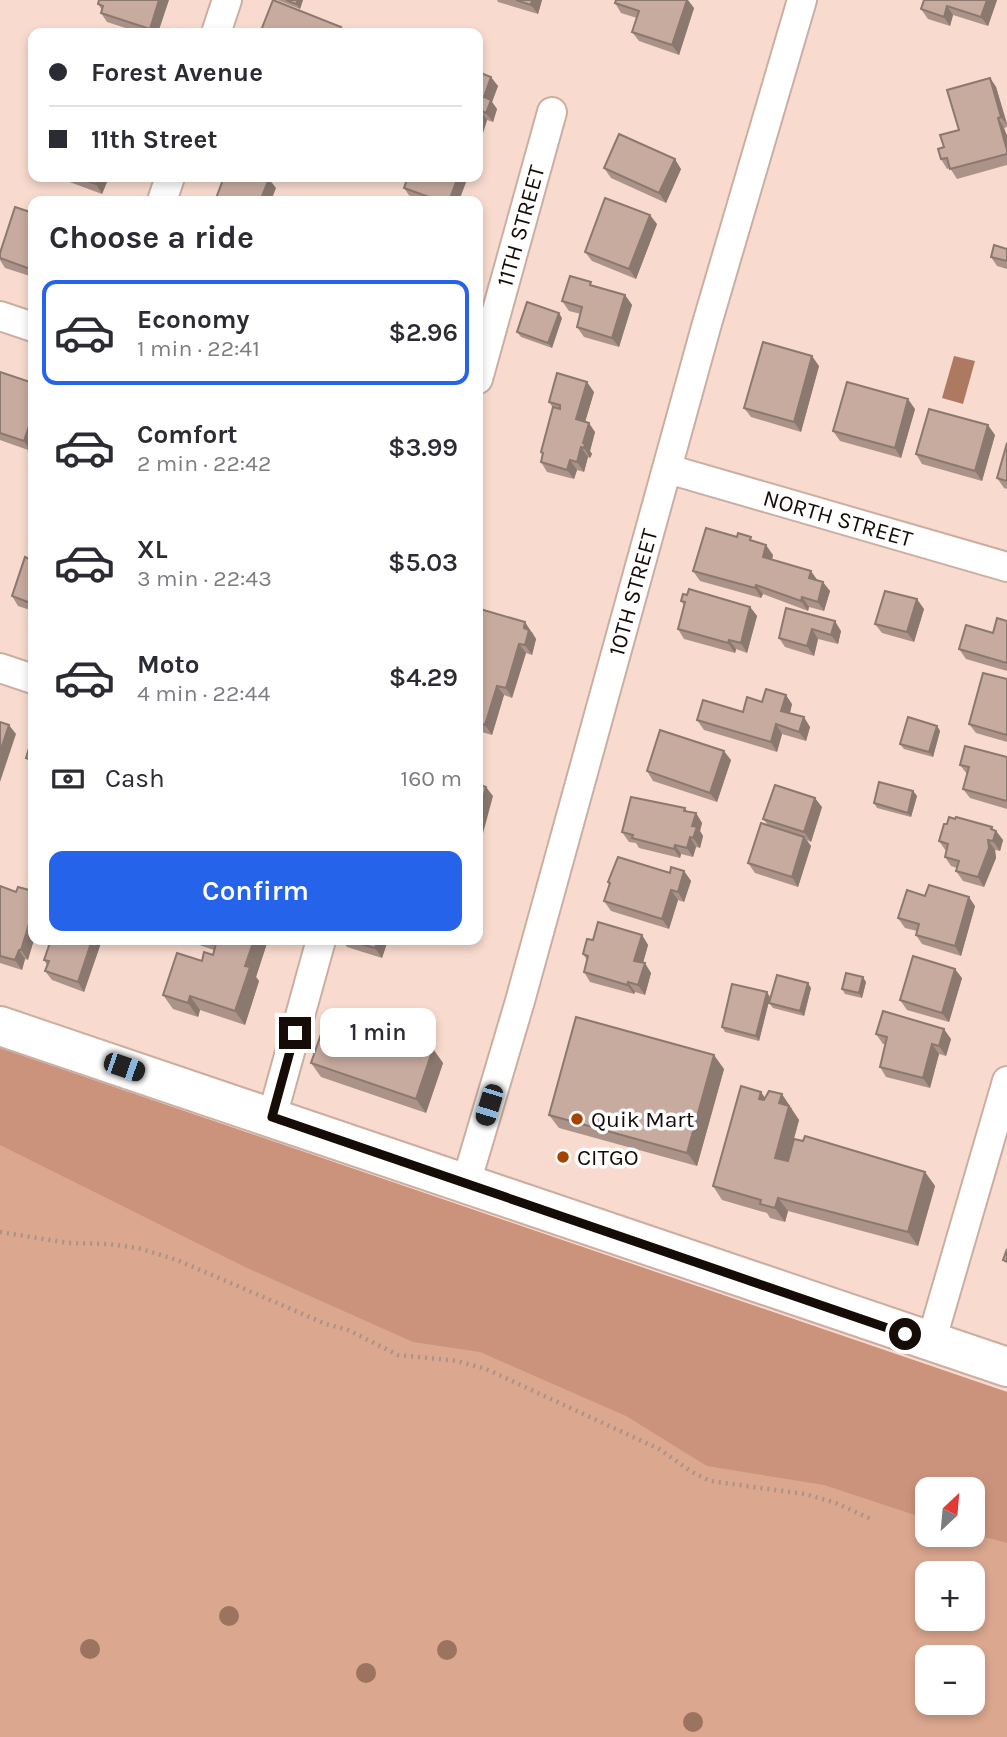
<!DOCTYPE html>
<meta charset="utf-8">
<style>
body{margin:0;font-family:Karla,sans-serif;background:#f2f2f3;color:#2b2b33;height:100vh;display:flex;flex-direction:column;font-size:26px;white-space:nowrap}
*{box-sizing:border-box;margin:0}
p{font-size:23px;color:#7c7c81}
.icon{flex:none;width:38px;height:38px;fill:none;stroke:currentColor;stroke-width:2;stroke-linecap:round;stroke-linejoin:round}
.map{position:relative;flex:1;overflow:hidden}
.sheet{position:absolute;left:28px;top:196px;width:455px;height:749px;display:flex;flex-direction:column;background:#fff;border-radius:14px;box-shadow:0 4px 10px #0003}
.sheet>*{flex:none}
.top-card{position:absolute;left:28px;top:28px;width:455px;height:154px;border-radius:14px;box-shadow:0 4px 10px #0003;display:grid;align-content:center;height:154px;padding:0 21px;background:#fff}
.needle{width:46px;rotate:26deg}
.controls{position:absolute;left:915px;top:1477px;display:grid;gap:14px}
.controls a{display:grid;place-items:center;width:70px;height:70px;border-radius:14px;background:#fff;box-shadow:0 4px 10px #0003;font-size:35px}
.end{position:absolute;width:32px;height:32px;margin:-16px;border:9px solid #150b07;background:#fff;box-shadow:0 0 0 4px #fff}
.from{border-radius:50%}
.bubble{position:absolute;height:49px;border-radius:14px;background:#fff;box-shadow:0 4px 10px #0003;font-size:23px;font-weight:600;line-height:49px;text-align:center}
.car{position:absolute;width:21px;height:42px;margin:-21px -10px;border-radius:9px;box-shadow:0 0 5px 2px #0007;background:linear-gradient(#222 24%,#8ab4d8 0 40%,#222 0 76%,#8ab4d8 0 86%,#222 0)}
.top-card b{display:flex;align-items:center;gap:24px;height:66px;font-size:26px}
.top-card b+b{border-top:2px solid #e1e1e2}
.top-card i{width:18px;height:18px;background:#2b2b33}
ul{padding:0;list-style:none}
li{display:flex;align-items:center;gap:21px;height:105px;margin:0 14px 10px;padding:0 7px;border:4px solid transparent;border-radius:14px}
li div{flex:1}
li b{display:block;font-size:26px}
li em{font-style:normal;font-weight:600}
li.on{border-color:#2563eb}
li>.icon{width:63px;height:63px;stroke-width:1.5}
h2{padding:0 21px;font-size:32px;line-height:84px}
.pay{display:flex;align-items:center;gap:18px;height:77px;padding:0 21px;font-size:26px}
.pay p{margin-inline-start:auto}
.button{display:flex;gap:14px;margin-top:auto;padding:14px 21px}
.button a{flex:1;height:80px;border-radius:14px;background:#2563eb;color:#fff;font-size:28px;font-weight:600;line-height:80px;text-align:center}
.map>svg:first-child{display:block}
.green{fill:#dba78f;fill-rule:evenodd}
.forest{fill:#cb937b}
.water{fill:#ae7961}
.lines{fill:none;stroke-linecap:round;stroke-linejoin:round}
.street-casing{stroke:#caaea1;stroke-width:32}
.secondary-casing{stroke:#caaea1;stroke-width:42}
.path{stroke:#a99389;stroke-width:4.5;stroke-dasharray:2 5;stroke-linecap:butt}
.street{stroke:#fff;stroke-width:28}
.secondary{stroke:#fff;stroke-width:38}
.tree{fill:#9c735e}
.wall{fill:#ab9389}
.shaded-wall{fill:#8b786f}
.building{fill:#c7ab9f;stroke:#8b786f;stroke-width:2}
.route{stroke:#150b07;stroke-width:9}
.poi-dot{fill:#a54302;stroke:#fff;stroke-width:2.5}
.labels{text-anchor:middle;stroke-width:7;stroke-linejoin:round;paint-order:stroke}
.street-label{font-size:23px;fill:#150b07;stroke:#fff}
.poi-label{font-size:23px;fill:#150b07;stroke:#fff;text-anchor:start}
</style>
<div class="map">
<svg width="1007" height="1737" viewBox="0 0 1007 1737">
<rect width="100%" height="100%" fill="#f8dbce"/>
<path class="green" d="M0 1048 1007 1392V1737H0ZM928 1489H973V1535H928ZM928 1573H973V1619H928ZM928 1657H973V1703H928Z"/>
<path class="forest" d="M0 1048 1007 1392V1543L973 1534V1489H928L927 1519 824 1485 707 1466 626 1416 480 1352 413 1342 245 1267 0 1145Z"/>
<path class="water" d="M954 356 975 361 963 404 942 398Z"/>
<g class="lines">
<g class="street-casing">
<g id="street">
<path d="M216 33 227 0"/>
<path d="M162 201 170 177"/>
<path d="M0 316 33 327"/>
<path id="s1" d="M478 379 552 112"/>
<path id="s2" d="M668 469 1007 567"/>
<path d="M0 668 33 679"/>
<path d="M272 1117 321 940"/>
<path id="s3" d="M466 1183 520 1001 706 327 802 0"/>
<path d="M931 1342 1007 1081"/>
</g>
</g>
<g class="secondary-casing">
<path id="secondary" d="M0 1026 1007 1367"/>
</g>
<path class="path" d="M0 1232 69 1243 108 1244 138 1248 177 1260 326 1324 348 1330 398 1355 457 1361 486 1369 659 1449 692 1472 710 1481 805 1494 836 1503 873 1520"/>
<use href="#street" class="street"/>
<use href="#secondary" class="secondary"/>
</g>
<g class="tree">
<circle cx="229" cy="1616" r="10"/>
<circle cx="90" cy="1649" r="10"/>
<circle cx="447" cy="1650" r="10"/>
<circle cx="366" cy="1673" r="10"/>
<circle cx="693" cy="1722" r="10"/>
</g>
<g class="wall">
<path d="M99 0 158 33H141L107 22 101 13 102 10 98 4Z"/>
<path d="M277 0H303L300 9Z"/>
<path d="M497 0H542L538 14 498 2Z"/>
<path d="M997 0 988 26 953 15 950 26 928 19 921 9Z"/>
<path d="M615 3 694 8 679 55 639 41 632 32 637 18 621 13Z"/>
<path d="M478 72 498 86 492 102 497 109 493 122 487 120 482 136 478 135Z"/>
<path d="M990 78 996 87 1007 123V127L1004 128 1007 136V165L957 179 950 168 947 169 941 159 944 147 959 130Z"/>
<path d="M604 168 681 169 666 203 611 178Z"/>
<path d="M56 177H109L102 194Z"/>
<path d="M404 188 459 201H421L411 198Z"/>
<path d="M33 213V277L5 268 0 260V253Z"/>
<path d="M657 224 636 279 592 261 585 252Z"/>
<path d="M1007 249V269L997 266 991 257Z"/>
<path d="M625 295 632 305 619 347 584 337 577 327 581 314 569 311 562 301Z"/>
<path d="M562 318 552 348 521 337 517 332Z"/>
<path d="M819 366 801 432 751 417 744 408Z"/>
<path d="M0 372 31 451 0 440Z"/>
<path d="M594 392 585 422 595 432 590 451 592 454 590 458 588 457 584 472 577 470 574 479 547 472 541 462 542 455 541 452 553 408 549 402Z"/>
<path d="M915 409 901 458 840 441 833 431Z"/>
<path d="M995 435 982 481 922 464 916 454Z"/>
<path d="M1007 443V489L1004 488 997 478Z"/>
<path d="M754 541 773 555 772 560 818 580 830 591 824 611 809 607 808 611 763 594 761 598 700 581 693 571Z"/>
<path d="M33 546V611L18 606 12 596 29 559Z"/>
<path d="M687 595 750 607 757 616 747 653 736 649 735 653 684 639 678 629 684 605 681 601Z"/>
<path d="M786 608 841 631 838 644 818 639 814 656 785 647 779 638Z"/>
<path d="M924 609 914 642 882 633 875 624Z"/>
<path d="M478 616 532 632 536 639 532 655 526 653 512 698 504 695 492 735 478 731Z"/>
<path d="M1007 621V671L966 659 959 649 993 633Z"/>
<path d="M1007 679V742L976 733 969 724Z"/>
<path d="M792 704 790 713 810 727 806 741 782 734 777 752 704 730 697 720Z"/>
<path d="M937 726 940 731 933 757 904 749 900 744Z"/>
<path d="M1007 757V809L970 798 963 789 967 774 960 765Z"/>
<path d="M26 758 33 760V768V767Z"/>
<path d="M731 760 717 802 653 781 647 771Z"/>
<path d="M913 791 917 796 911 817 877 808 874 803Z"/>
<path d="M822 807 811 842 807 840 811 846 798 887 755 873 748 863 768 825 763 819Z"/>
<path d="M685 808 687 811 696 813 702 823 700 831 703 836 700 848 696 847 693 857 681 854 680 858 639 848 636 843 629 842 622 832Z"/>
<path d="M992 827 993 830 996 831 1003 840 1000 851 995 850 996 858 984 887 963 881 956 871 957 868 951 866 945 857 946 851 939 841Z"/>
<path d="M684 871 691 881 684 902 678 900 669 929 611 911 604 901 609 884 608 882Z"/>
<path d="M0 886 28 960 25 959 22 970 0 963Z"/>
<path d="M925 896 975 906 961 956 922 944 916 935 917 931 905 928 898 918Z"/>
<path d="M642 935 648 945 643 963 651 973 645 995 635 992 634 994 590 982 584 972 587 960 583 954 593 940Z"/>
<path d="M102 940 84 992 52 980 45 971 47 965 44 960Z"/>
<path d="M195 940H268L256 977 259 981 245 1025 200 1010 198 1017 173 1009 163 995 202 961 213 955 214 950 199 945Z"/>
<path d="M342 940H388L382 958 347 947Z"/>
<path d="M435 940H456L455 945Z"/>
<path d="M962 978 949 1022 907 1010 900 1000Z"/>
<path d="M866 982 862 998 845 994 842 989Z"/>
<path d="M811 988 804 1016 773 1008 769 1003Z"/>
<path d="M770 997 759 1041 725 1032 722 1027Z"/>
<path d="M876 1034 951 1039 946 1056 939 1054 930 1088 886 1077 880 1067 885 1044H883Z"/>
<path d="M433 1049 443 1063 426 1113 321 1077 311 1063Z"/>
<path d="M724 1069 697 1166 559 1128 549 1115Z"/>
<path d="M765 1098 792 1108 791 1110 799 1120 788 1161 925 1172 935 1186 918 1246 788 1211 785 1222 770 1218 767 1213 722 1200 713 1186Z"/>
</g>
<g class="shaded-wall">
<path d="M159 0H169L158 33H153L150 29Z"/>
<path d="M298 0H303L300 9 296 4Z"/>
<path d="M532 0H542L538 14 531 5Z"/>
<path d="M687 0H688L694 8 679 55 672 45Z"/>
<path d="M987 0H997L988 26 981 17Z"/>
<path d="M947 6 953 15 950 26 944 17Z"/>
<path d="M341 27 345 33H338Z"/>
<path d="M491 77 498 86 492 102 497 109 493 122 486 113 484 97Z"/>
<path d="M990 78 996 87 1007 125 1001 117Z"/>
<path d="M480 110 487 120 482 136 478 130V118Z"/>
<path d="M998 118 1004 128 1007 136V150Z"/>
<path d="M675 159 681 169 666 203 659 193Z"/>
<path d="M98 177H109L102 194 96 184Z"/>
<path d="M458 177H468L459 201H449Z"/>
<path d="M269 179 276 188 271 201H260Z"/>
<path d="M650 215 657 224 636 279 629 269Z"/>
<path d="M625 295 632 305 619 347 612 338Z"/>
<path d="M559 313 562 318 552 348 548 343Z"/>
<path d="M812 356 819 366 801 432 794 422Z"/>
<path d="M587 382 594 392 583 429 576 419Z"/>
<path d="M908 399 915 409 901 458 895 448Z"/>
<path d="M33 414V444L31 451 24 441Z"/>
<path d="M589 423 595 432 590 451 592 454 590 458 584 448 583 443Z"/>
<path d="M988 425 995 435 982 481 975 471Z"/>
<path d="M581 447 588 457 584 472 577 462Z"/>
<path d="M570 460 577 470 574 479 567 470Z"/>
<path d="M766 545 773 555 770 567 763 557Z"/>
<path d="M811 571 818 581 809 578Z"/>
<path d="M823 582 830 591 824 611 818 602Z"/>
<path d="M756 585 763 594 761 598 755 588Z"/>
<path d="M802 597 809 607 808 611 801 601Z"/>
<path d="M917 599 924 609 914 642 907 632Z"/>
<path d="M750 607 757 616 747 653 741 643Z"/>
<path d="M835 621 841 631 838 644 831 635Z"/>
<path d="M525 622 536 639 532 655 525 645 524 628Z"/>
<path d="M812 629 818 639 814 656 807 646Z"/>
<path d="M729 640 736 649 735 653 728 643Z"/>
<path d="M519 644 526 653 512 698 506 688Z"/>
<path d="M497 686 504 695 492 735 485 725Z"/>
<path d="M786 695 792 704 788 720 781 711Z"/>
<path d="M804 717 810 727 806 741 799 732Z"/>
<path d="M776 724 782 734 777 752 771 742Z"/>
<path d="M9 725 16 734 0 782V752Z"/>
<path d="M937 726 940 731 933 757 929 752Z"/>
<path d="M724 751 731 760 717 802 710 793Z"/>
<path d="M486 787 493 796 478 852V817Z"/>
<path d="M913 791 917 796 911 817 908 813Z"/>
<path d="M815 798 822 807 811 842 804 832Z"/>
<path d="M696 813 702 823 700 831 703 836 700 848 693 838 692 826Z"/>
<path d="M992 827 995 833 996 831 1003 840 1000 851 993 841Z"/>
<path d="M690 837 696 847 693 857 687 848Z"/>
<path d="M804 837 811 846 798 887 792 877Z"/>
<path d="M988 840 995 850 996 858 984 887 978 877Z"/>
<path d="M675 845 681 854 680 858 674 849Z"/>
<path d="M684 871 691 881 684 902 678 892Z"/>
<path d="M671 890 678 900 669 929 662 919Z"/>
<path d="M969 897 975 906 961 956 955 946Z"/>
<path d="M33 911V940H34L28 960 21 950Z"/>
<path d="M642 935 648 945 641 970 634 961Z"/>
<path d="M92 940H102L84 992 78 982Z"/>
<path d="M254 940H268L256 977 259 981 245 1025 235 1011 245 966Z"/>
<path d="M378 940H388L382 958 375 948Z"/>
<path d="M19 950 25 959 22 970 15 960Z"/>
<path d="M645 963 651 973 645 995 638 985Z"/>
<path d="M955 969 962 978 949 1022 942 1013Z"/>
<path d="M863 977 866 982 862 998 859 993Z"/>
<path d="M628 982 635 992 634 994 627 985Z"/>
<path d="M808 983 811 988 804 1016 800 1011Z"/>
<path d="M767 992 770 997 759 1041 756 1036Z"/>
<path d="M190 996 200 1010 198 1017 188 1003Z"/>
<path d="M944 1029 951 1039 946 1056 939 1046Z"/>
<path d="M932 1044 939 1054 930 1088 923 1078Z"/>
<path d="M433 1049 443 1063 426 1113 416 1099Z"/>
<path d="M714 1055 724 1069 697 1166 687 1153Z"/>
<path d="M761 1092 771 1106 759 1099Z"/>
<path d="M782 1094 799 1120 785 1171 775 1158 779 1103Z"/>
<path d="M925 1172 935 1186 918 1246 908 1232Z"/>
<path d="M778 1198 788 1211 785 1222 775 1208Z"/>
</g>
<g class="building">
<path d="M99 0H159L150 29 101 13 103 6 98 4Z"/>
<path d="M273 0 341 27 338 33H260Z"/>
<path d="M286 0H298L296 4Z"/>
<path d="M516 0H532L531 5Z"/>
<path d="M616 0H687L672 45 632 32 639 11 615 3Z"/>
<path d="M924 0H987L981 17 947 6 944 17 921 9Z"/>
<path d="M478 72 491 77 484 97 491 100 486 113 480 110 478 118Z"/>
<path d="M990 78 1001 117 998 118 1007 150V154L950 169 947 158 941 159 938 149 944 147 940 135 959 130 947 90Z"/>
<path d="M619 134 675 159 659 193 604 168Z"/>
<path d="M76 177H98L96 184Z"/>
<path d="M224 177H264L269 179 260 201H215Z"/>
<path d="M408 177H458L449 201H440L404 188Z"/>
<path d="M605 198 650 215 629 269 585 252Z"/>
<path d="M15 207 33 213V270L0 258V253Z"/>
<path d="M994 245 1007 249V261L991 257Z"/>
<path d="M570 276 591 282 590 285 625 295 612 338 577 327 582 307 562 301Z"/>
<path d="M527 302 559 313 548 343 517 332Z"/>
<path d="M763 342 812 356 794 422 744 408Z"/>
<path d="M0 372 33 383V414L24 441 0 433Z"/>
<path d="M557 373 587 382 576 419 589 423 583 443 585 444 584 448 581 447 577 462 570 460 567 470 541 462 543 453 541 452 553 407 560 409V405L549 402Z"/>
<path d="M847 382 908 399 895 448 833 431Z"/>
<path d="M929 409 988 425 975 471 916 454Z"/>
<path d="M1007 443V481L997 478Z"/>
<path d="M706 528 737 537 738 533 751 537 750 540 766 545 763 557 811 571 809 578 823 582 818 602 802 597 801 601 756 585 755 588 693 571Z"/>
<path d="M33 546V604L12 596 25 557 29 559Z"/>
<path d="M689 589 750 607 741 643 729 640 728 643 678 629 685 602 681 601 683 594 687 595Z"/>
<path d="M885 591 917 599 907 632 875 624Z"/>
<path d="M786 608 835 621 831 635 812 629 807 646 779 638Z"/>
<path d="M480 609 525 622 524 628 529 630 525 645 519 644 506 688 497 686 485 725 478 723V616Z"/>
<path d="M997 618 1007 621V663L959 649 966 625 993 633Z"/>
<path d="M983 673 1007 679V735L969 724Z"/>
<path d="M766 689 786 695 781 711 804 717 799 732 776 724 771 742 697 720 703 700 743 712 747 697 762 702Z"/>
<path d="M908 717 937 726 929 752 900 744Z"/>
<path d="M0 722 9 725 0 752Z"/>
<path d="M660 730 724 751 710 793 647 771Z"/>
<path d="M33 735V760L26 758Z"/>
<path d="M965 746 1007 757V801L963 789 969 767 960 765Z"/>
<path d="M879 782 913 791 908 813 874 803Z"/>
<path d="M478 784 486 787 478 817Z"/>
<path d="M775 785 815 798 804 832 763 819Z"/>
<path d="M631 797 685 808 684 811 696 813 692 826 697 827 693 838 690 837 687 848 675 845 674 849 632 838 633 835 622 832Z"/>
<path d="M949 817 955 819 956 817 992 827 991 829 996 831 993 841 988 840 989 848 978 877 956 871 959 861 945 857 948 844 939 841 944 824H947Z"/>
<path d="M761 823 804 837 792 877 748 863Z"/>
<path d="M618 857 670 873 671 867 684 871 678 892 671 890 662 919 604 901 610 883 608 882Z"/>
<path d="M929 885 969 897 955 946 916 935 919 924 898 918 907 890 925 896Z"/>
<path d="M0 886 16 892 18 887 33 891V911L21 950H19L15 960 0 956Z"/>
<path d="M598 922 642 935 634 961 645 963 638 985 628 982 627 985 584 972 588 956 583 954 587 939 593 940Z"/>
<path d="M51 940H92L78 982 45 971 49 961 44 960Z"/>
<path d="M216 940H254L245 966 250 967 235 1011 190 996 188 1003 163 995 177 953 202 961 204 952 213 955 217 940Z"/>
<path d="M347 940H378L375 948Z"/>
<path d="M913 956 955 969 942 1013 900 1000Z"/>
<path d="M846 973 863 977 859 993 842 989Z"/>
<path d="M777 975 808 983 800 1011 769 1003Z"/>
<path d="M732 984 767 992 756 1036 722 1027Z"/>
<path d="M883 1011 944 1029 939 1046 932 1044 923 1078 880 1067 887 1037 876 1034Z"/>
<path d="M328 1014 433 1049 416 1099 311 1063Z"/>
<path d="M576 1017 714 1055 687 1153 549 1115Z"/>
<path d="M741 1086 761 1092 759 1099 764 1100 769 1091 782 1094 779 1103 789 1106 775 1158 788 1161 794 1139 803 1141 805 1136 925 1172 908 1232 778 1198 775 1208 760 1204 761 1200 713 1186Z"/>
<path d="M1007 1249V1262L1003 1260Z"/>
</g>
<g class="lines">
<path class="route" d="M295 1033 272 1117 905 1334"/>
</g>
<g class="poi-dot">
<circle cx="577" cy="1119" r="7"/>
<circle cx="563" cy="1157" r="7"/>
</g>
<g class="labels">
<g class="street-label">
<text dy="8" stroke="none"><textPath href="#s1" startOffset="159">11TH STREET</textPath></text>
<text dy="8" stroke="none"><textPath href="#s2" startOffset="177">NORTH STREET</textPath></text>
<text dy="8" stroke="none"><textPath href="#s3" startOffset="614">10TH STREET</textPath></text>
</g>
<g class="poi-label">
<text x="591" y="1127">Quik Mart</text>
<text x="577" y="1165">CITGO</text>
</g>
</g>
</svg>
<div class="controls">
<a><svg class="needle" viewBox="-14 -14 28 28"><path d="M0-13l5 13h-10z" fill="#e53935"/><path d="M0 13l5-13h-10z" fill="#7c7c81"/></svg></a>
<a>+</a>
<a>−</a>
</div>
<i class="end from" style="left:905px;top:1334px"></i>
<i class="end" style="left:295px;top:1033px"></i>
<div class="bubble" style="left:320px;top:1008px;width:116px">1 min</div>
<i class="car" style="left:124px;top:1067px;rotate:109deg"></i>
<i class="car" style="left:489px;top:1105px;rotate:197deg"></i>
<div class="top-card">
<b><i class="from"></i>Forest Avenue</b>
<b><i></i>11th Street</b>
</div>
<section class="sheet">
<h2>Choose a ride</h2>
<ul>
<li class="on"><svg class="icon" aria-label="car" viewBox="0 0 24 24"><path d="M5 17H2v-5l4-1 3-4h7l3 4 3 1v5h-3M9 17h6M6 11h13"/><circle cx="7" cy="17" r="2"/><circle cx="17" cy="17" r="2"/></svg><div><b>Economy</b><p>1 min · 22:41</p></div><em>$2.96</em></li>
<li><svg class="icon" aria-label="car" viewBox="0 0 24 24"><path d="M5 17H2v-5l4-1 3-4h7l3 4 3 1v5h-3M9 17h6M6 11h13"/><circle cx="7" cy="17" r="2"/><circle cx="17" cy="17" r="2"/></svg><div><b>Comfort</b><p>2 min · 22:42</p></div><em>$3.99</em></li>
<li><svg class="icon" aria-label="car" viewBox="0 0 24 24"><path d="M5 17H2v-5l4-1 3-4h7l3 4 3 1v5h-3M9 17h6M6 11h13"/><circle cx="7" cy="17" r="2"/><circle cx="17" cy="17" r="2"/></svg><div><b>XL</b><p>3 min · 22:43</p></div><em>$5.03</em></li>
<li><svg class="icon" aria-label="car" viewBox="0 0 24 24"><path d="M5 17H2v-5l4-1 3-4h7l3 4 3 1v5h-3M9 17h6M6 11h13"/><circle cx="7" cy="17" r="2"/><circle cx="17" cy="17" r="2"/></svg><div><b>Moto</b><p>4 min · 22:44</p></div><em>$4.29</em></li>
</ul>
<div class="pay"><svg class="icon" aria-label="cash" viewBox="0 0 24 24"><path d="M3 7h18v10H3z"/><circle cx="12" cy="12" r="2"/></svg>Cash<p>160 m</p></div>
<div class="button"><a>Confirm</a></div>
</section>
</div>
